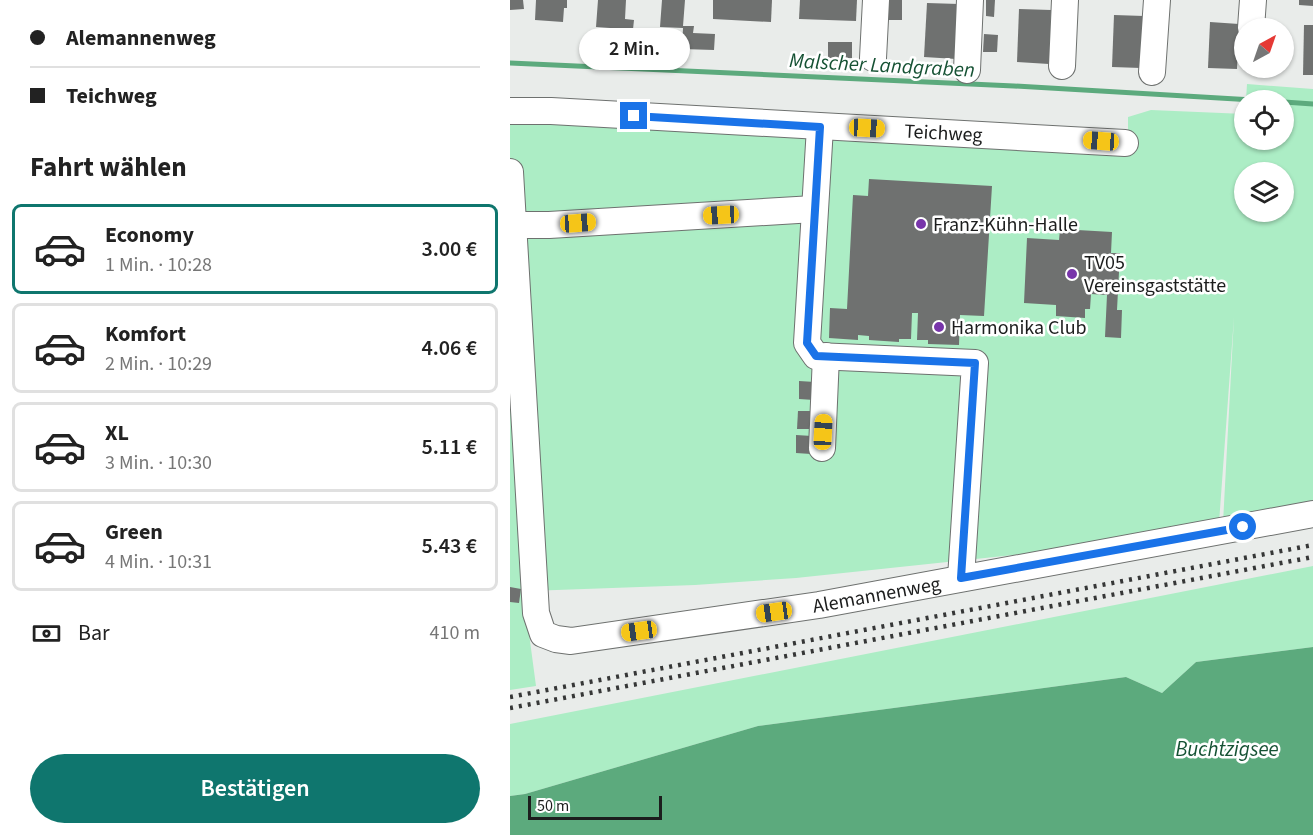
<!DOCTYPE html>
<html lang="de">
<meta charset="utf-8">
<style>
body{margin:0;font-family:"Source Sans 3",sans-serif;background:#f2f2f2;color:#222;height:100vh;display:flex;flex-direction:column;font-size:22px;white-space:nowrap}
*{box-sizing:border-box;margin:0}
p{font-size:20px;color:#767676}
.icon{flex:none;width:33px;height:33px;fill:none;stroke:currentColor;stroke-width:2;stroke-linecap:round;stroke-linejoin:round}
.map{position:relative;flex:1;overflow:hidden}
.details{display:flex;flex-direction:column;background:#fff;width:510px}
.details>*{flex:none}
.top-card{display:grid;align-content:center;height:132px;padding:0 30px;background:#fff}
.needle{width:39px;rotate:40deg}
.fabs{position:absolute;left:724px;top:18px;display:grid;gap:12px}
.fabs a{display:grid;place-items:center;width:60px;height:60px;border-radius:50%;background:#fff;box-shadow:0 2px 4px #0004;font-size:30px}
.scale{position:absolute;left:18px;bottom:15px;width:134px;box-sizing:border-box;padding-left:6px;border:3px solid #1c1d1d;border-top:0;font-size:16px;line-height:21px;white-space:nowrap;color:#1c1d1d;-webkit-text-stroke:4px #fff;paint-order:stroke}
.end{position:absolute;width:27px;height:27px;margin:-14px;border:8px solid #1a73e8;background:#fff;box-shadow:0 0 0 3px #fff}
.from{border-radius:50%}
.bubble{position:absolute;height:42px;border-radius:21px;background:#fff;box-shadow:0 2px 4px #0004;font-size:20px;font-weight:600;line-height:42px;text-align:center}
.car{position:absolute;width:18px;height:36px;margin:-18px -9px;border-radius:8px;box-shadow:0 0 4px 2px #0007;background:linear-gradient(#f5c518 24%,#345 0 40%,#f5c518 0 76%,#345 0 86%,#f5c518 0)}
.top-card b{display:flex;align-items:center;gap:21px;height:57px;font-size:22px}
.top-card b+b{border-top:2px solid #e0e0e0}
.top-card i{width:15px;height:15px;background:#222}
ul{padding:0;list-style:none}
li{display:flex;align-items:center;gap:18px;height:90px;margin:0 12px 9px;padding:0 18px;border:3px solid #e0e0e0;border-radius:9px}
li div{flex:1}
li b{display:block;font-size:22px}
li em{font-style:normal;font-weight:600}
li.current{border-color:#0f766e}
li>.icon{width:54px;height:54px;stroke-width:1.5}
h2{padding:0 30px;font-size:27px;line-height:72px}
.pay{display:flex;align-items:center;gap:15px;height:66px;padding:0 30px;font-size:22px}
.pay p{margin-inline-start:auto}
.cta{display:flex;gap:12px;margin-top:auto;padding:12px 30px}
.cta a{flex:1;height:69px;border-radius:36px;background:#0f766e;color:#fff;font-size:24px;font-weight:600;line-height:69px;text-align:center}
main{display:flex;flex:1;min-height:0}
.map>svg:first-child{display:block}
.green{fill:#acedc5;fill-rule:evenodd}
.water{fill:#5caa7d}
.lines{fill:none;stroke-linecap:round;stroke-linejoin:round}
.stream{stroke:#5caa7d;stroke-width:5}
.building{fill:#6f7170}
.minor-casing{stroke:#6e716f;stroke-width:28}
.minor{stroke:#fff;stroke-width:26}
.rail{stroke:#363737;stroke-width:4.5;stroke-dasharray:3 6;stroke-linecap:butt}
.route{stroke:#1a73e8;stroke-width:8}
.poi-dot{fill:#7835aa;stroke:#fff;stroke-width:2}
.labels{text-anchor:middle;stroke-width:5;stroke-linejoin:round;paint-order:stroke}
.street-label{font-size:20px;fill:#1c1d1d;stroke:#fff}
.poi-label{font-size:20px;fill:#1c1d1d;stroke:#fff;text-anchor:start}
.water-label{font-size:21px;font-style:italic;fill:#165234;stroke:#fff}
</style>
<main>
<section class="details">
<div class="top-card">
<b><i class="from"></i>Alemannenweg</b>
<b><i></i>Teichweg</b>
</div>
<h2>Fahrt wählen</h2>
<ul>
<li class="current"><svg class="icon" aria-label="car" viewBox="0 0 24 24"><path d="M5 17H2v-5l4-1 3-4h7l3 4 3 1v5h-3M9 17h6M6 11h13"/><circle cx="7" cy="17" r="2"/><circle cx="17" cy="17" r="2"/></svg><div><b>Economy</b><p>1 Min. · 10:28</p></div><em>3.00 €</em></li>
<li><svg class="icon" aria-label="car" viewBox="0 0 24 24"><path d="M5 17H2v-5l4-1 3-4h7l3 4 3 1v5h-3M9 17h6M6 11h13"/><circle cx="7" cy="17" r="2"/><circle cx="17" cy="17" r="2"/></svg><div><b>Komfort</b><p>2 Min. · 10:29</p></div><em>4.06 €</em></li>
<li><svg class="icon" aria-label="car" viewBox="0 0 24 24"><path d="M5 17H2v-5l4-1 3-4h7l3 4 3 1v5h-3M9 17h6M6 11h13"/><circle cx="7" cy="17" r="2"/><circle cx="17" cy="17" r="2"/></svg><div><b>XL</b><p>3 Min. · 10:30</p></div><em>5.11 €</em></li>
<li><svg class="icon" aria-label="car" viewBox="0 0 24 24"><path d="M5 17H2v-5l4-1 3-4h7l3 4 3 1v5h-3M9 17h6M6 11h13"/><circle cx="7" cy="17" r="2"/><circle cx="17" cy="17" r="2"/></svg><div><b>Green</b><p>4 Min. · 10:31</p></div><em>5.43 €</em></li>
</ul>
<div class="pay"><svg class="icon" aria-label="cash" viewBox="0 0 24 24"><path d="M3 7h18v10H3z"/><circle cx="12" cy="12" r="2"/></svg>Bar<p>410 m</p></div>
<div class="cta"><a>Bestätigen</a></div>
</section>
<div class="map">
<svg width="803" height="835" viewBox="0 0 803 835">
<rect width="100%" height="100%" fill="#e9ecea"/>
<g class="green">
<path d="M737 84 803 89V508L713 523 724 317 709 523 578 547 286 578 185 585 19 591 18 626 26 686 0 690V121L618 149V117L641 110 735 114V140H774V100H736ZM735 172H774V212H735Z"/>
<path d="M803 566V647L686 662 652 693 616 677 248 726 15 794 0 796V724Z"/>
</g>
<path class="water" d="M803 647V835H0V796L15 794 248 726 616 677 652 693 686 662Z"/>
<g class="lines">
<g class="stream">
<path d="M0 63 504 86 743 100"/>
<path d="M774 102 803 104"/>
</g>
</g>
<g class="building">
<path d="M0 0H13L14 9 0 10Z"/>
<path d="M26 0H57V8H54L53 22 25 20Z"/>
<path d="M88 0H116L115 19 124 20 121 48 112 47 114 29 86 27Z"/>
<path d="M152 0H175L173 26H184L183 33 205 34 204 50 172 49 173 28 150 27Z"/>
<path d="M203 0H262L261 22 203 19Z"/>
<path d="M290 0H347L346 21 289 19Z"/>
<rect x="376" y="0" width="16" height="20"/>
<path d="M476 0H485L484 17 476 16Z"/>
<path d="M789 0H803V6L789 5Z"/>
<path d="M417 3 449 4 446 59 414 57Z"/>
<path d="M509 9 541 10 539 64 507 62Z"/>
<path d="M604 15 634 16 631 68 602 67Z"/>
<path d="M700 22 729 24 727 69 698 68Z"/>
<path d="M794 25H803V75H793Z"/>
<path d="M474 34 488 35 487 52H473Z"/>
<rect x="318" y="42" width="24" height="16"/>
<path d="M359 179 482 186 474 316 450 315 449 345 418 344V340H407L408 313H402L401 339H389V342L359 340V336L348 335V340L319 338 320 308 337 309 343 195 358 196Z"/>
<path d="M550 229 602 232 601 253H610L607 310H612L611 338 595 337 597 295 581 294 580 309H575V318L546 316V305L514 303 517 238 549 240Z"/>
<path d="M289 381 305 382 304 400 289 399Z"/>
<path d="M288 411H303V429H287Z"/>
<path d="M286 435 302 436 301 454 286 453Z"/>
<path d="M0 587 11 589 9 603 0 602Z"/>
</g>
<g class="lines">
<g class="minor-casing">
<g id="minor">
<path d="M741 28 743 0"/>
<path d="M363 58 366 0"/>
<path d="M552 66 555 0"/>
<path d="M457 70 460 0"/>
<path d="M642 72 647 0"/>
<path id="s1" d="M0 111H41C232 123 424 131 615 143"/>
<path d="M310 127 297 343 306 356 465 363 451 578"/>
<path id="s2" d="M0 172 26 613 33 634 46 639 61 641 309 605 803 514"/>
<path d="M3 225H39L304 209"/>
<path d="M312 448 316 356"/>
</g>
</g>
<use href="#minor" class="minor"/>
<g class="rail">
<path d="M0 697 803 545"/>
<path d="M0 708 803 557"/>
</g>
</g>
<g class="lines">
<path class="route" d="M124 116 310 127 297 343 306 356 465 363 451 578 733 527"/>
</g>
<g class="poi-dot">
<circle cx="411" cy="224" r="6"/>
<circle cx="562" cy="274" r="6"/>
<circle cx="429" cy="327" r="6"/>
</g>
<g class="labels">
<g class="street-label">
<text dy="7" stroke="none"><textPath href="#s1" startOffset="434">Teichweg</textPath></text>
<text dy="7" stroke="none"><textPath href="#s2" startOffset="802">Alemannenweg</textPath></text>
</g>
<g class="poi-label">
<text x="423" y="231">Franz-Kühn-Halle</text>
<text x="574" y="269">TV05<tspan x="574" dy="23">Vereinsgaststätte</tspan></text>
<text x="441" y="334">Harmonika Club</text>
</g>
<g class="water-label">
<text transform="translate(372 65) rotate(3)" y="7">Malscher Landgraben</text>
<text x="717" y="756">Buchtzigsee</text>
</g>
</g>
</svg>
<div class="fabs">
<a><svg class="needle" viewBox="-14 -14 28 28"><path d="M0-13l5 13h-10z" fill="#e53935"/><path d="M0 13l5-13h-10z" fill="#767676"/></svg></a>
<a><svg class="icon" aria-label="locate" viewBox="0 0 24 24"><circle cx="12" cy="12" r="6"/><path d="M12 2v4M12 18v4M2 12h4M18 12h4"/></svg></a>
<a><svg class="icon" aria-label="layers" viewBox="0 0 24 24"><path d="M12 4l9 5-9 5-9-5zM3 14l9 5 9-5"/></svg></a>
</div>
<div class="scale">50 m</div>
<i class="end from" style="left:733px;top:527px"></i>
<i class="end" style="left:124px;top:116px"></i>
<div class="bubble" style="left:69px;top:28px;width:111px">2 Min.</div>
<i class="car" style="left:357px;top:128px;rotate:93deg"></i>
<i class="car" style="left:591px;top:141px;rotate:274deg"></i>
<i class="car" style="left:211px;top:215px;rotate:267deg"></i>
<i class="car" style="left:68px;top:223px;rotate:86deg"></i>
<i class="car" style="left:313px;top:432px;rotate:3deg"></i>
<i class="car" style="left:264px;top:612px;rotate:262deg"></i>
<i class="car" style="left:129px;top:631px;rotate:262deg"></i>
</div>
</main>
